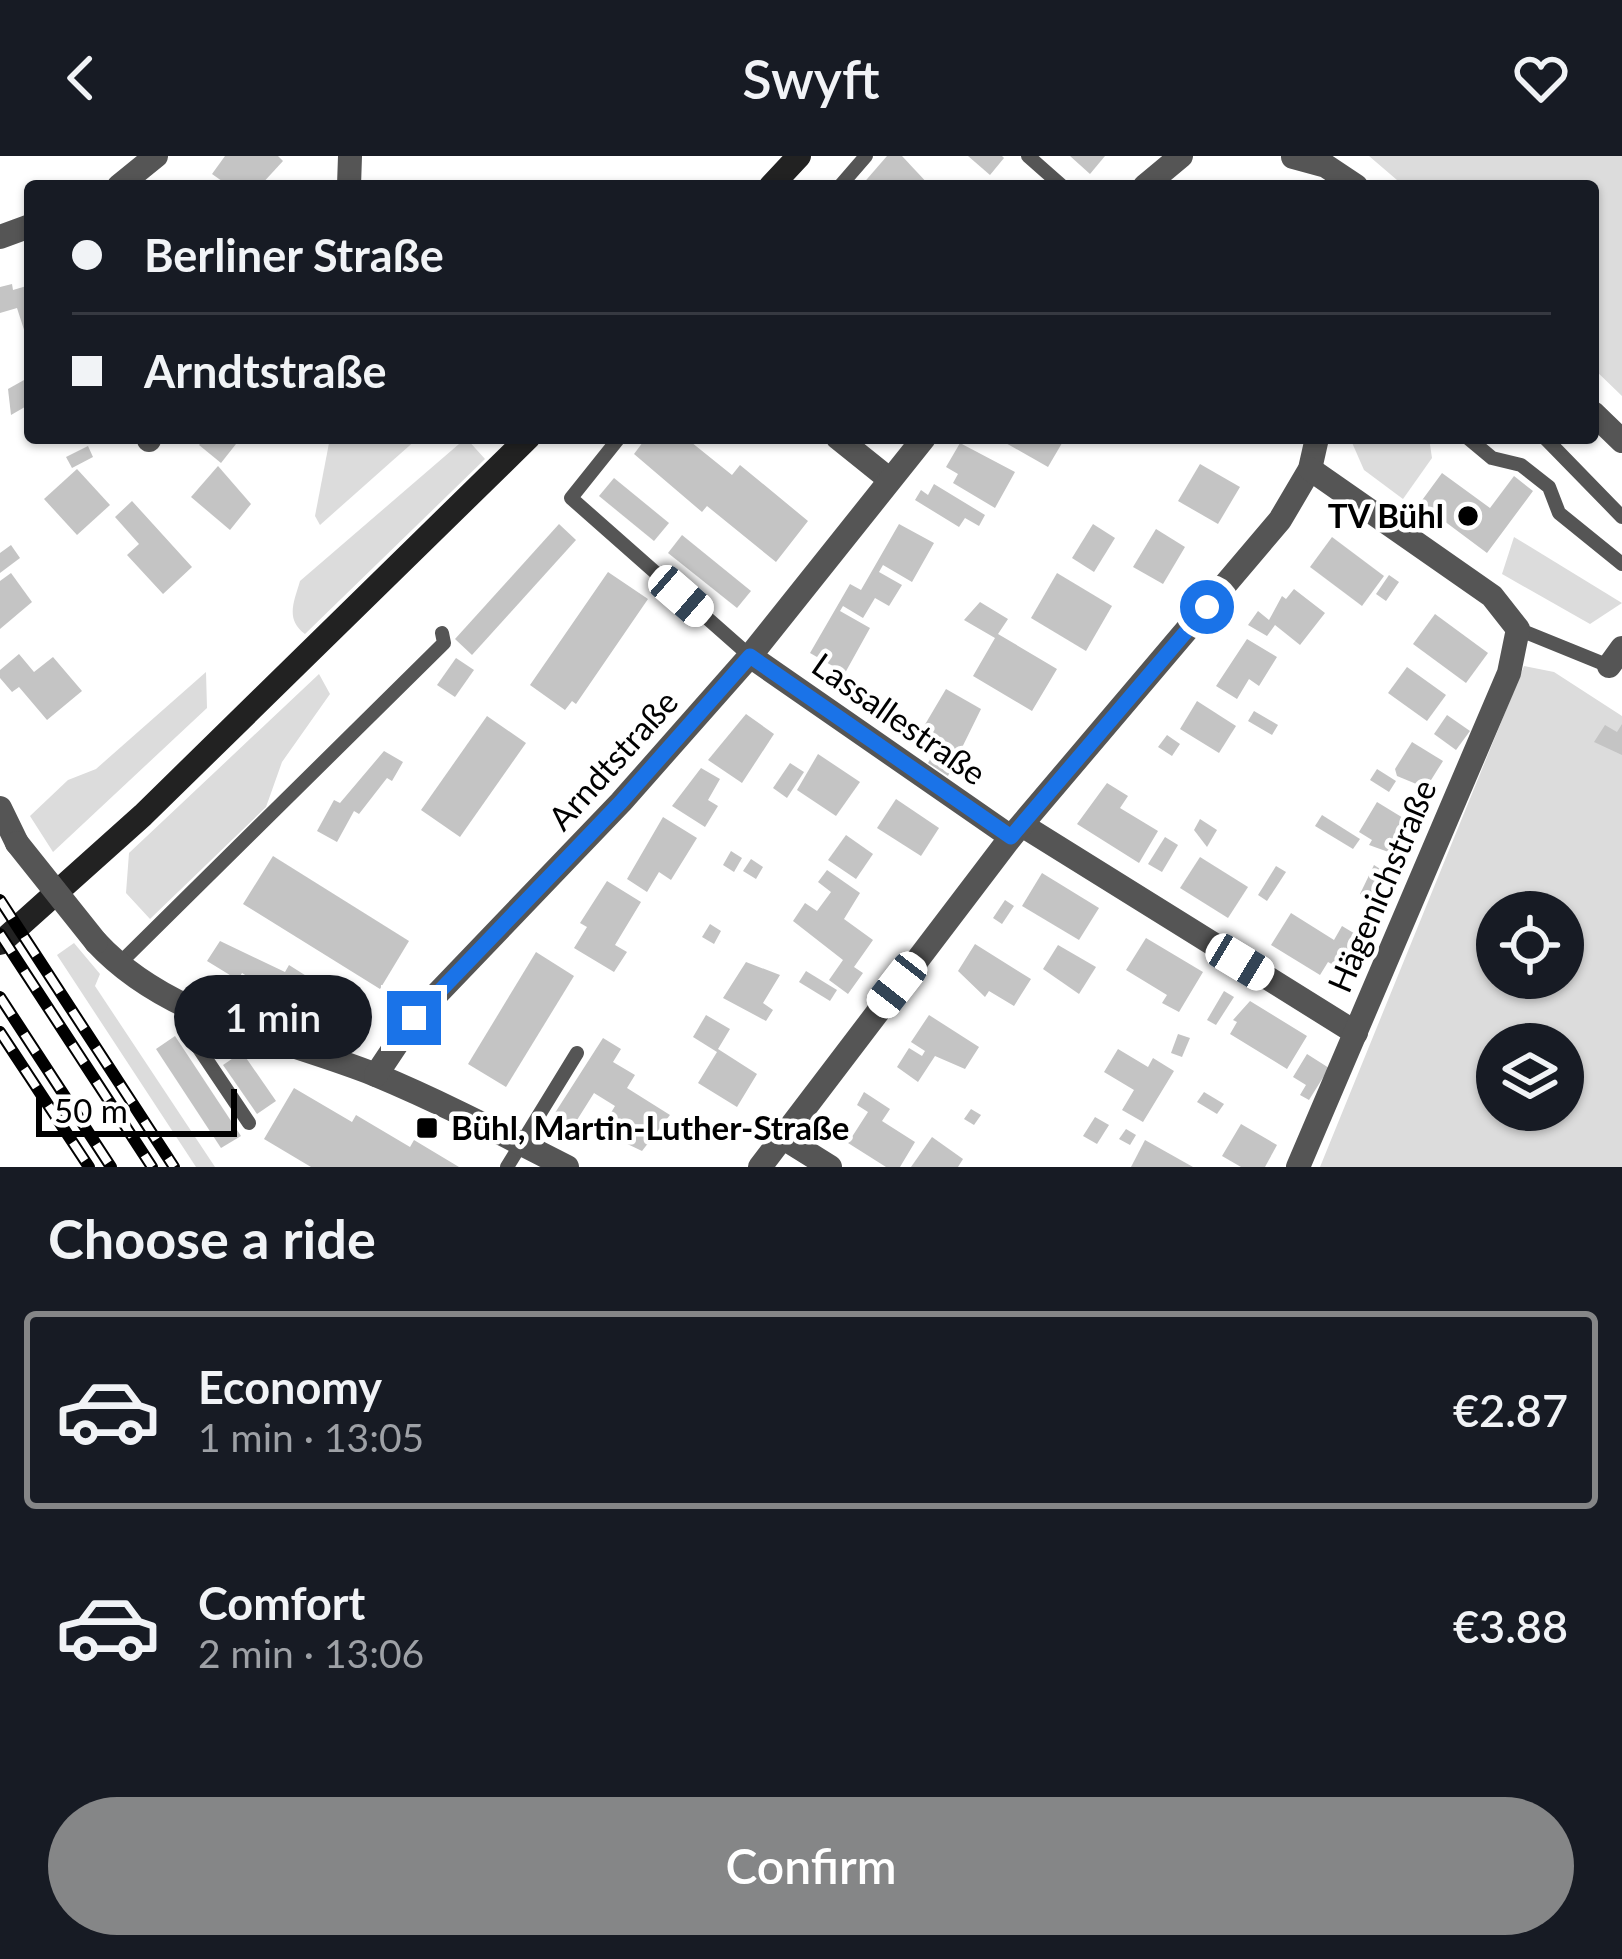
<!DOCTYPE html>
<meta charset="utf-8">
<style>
body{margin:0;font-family:Lato,sans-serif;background:#20242c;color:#f1f3f6;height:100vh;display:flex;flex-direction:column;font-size:45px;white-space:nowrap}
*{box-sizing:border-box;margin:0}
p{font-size:39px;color:#9ea1a6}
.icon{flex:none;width:66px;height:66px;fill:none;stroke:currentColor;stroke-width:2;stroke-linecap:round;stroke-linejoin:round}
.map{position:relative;height:1011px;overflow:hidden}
.sheet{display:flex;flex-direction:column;background:#171b24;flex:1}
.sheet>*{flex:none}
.top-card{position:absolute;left:24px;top:24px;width:1575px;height:264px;border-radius:12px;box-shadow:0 3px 9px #0004;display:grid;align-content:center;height:264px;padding:0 48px;background:#171b24}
.tools{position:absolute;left:1476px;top:735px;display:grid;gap:24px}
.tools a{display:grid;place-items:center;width:108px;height:108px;border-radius:50%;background:#171b24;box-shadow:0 3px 9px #0004;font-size:60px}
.scale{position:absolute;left:36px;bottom:30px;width:201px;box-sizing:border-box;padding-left:12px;border:6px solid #000;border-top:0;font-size:33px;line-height:42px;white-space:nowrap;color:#000;-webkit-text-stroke:9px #fff;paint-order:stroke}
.end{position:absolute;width:54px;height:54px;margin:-27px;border:15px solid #1a73e8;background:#fff;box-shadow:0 0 0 6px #fff}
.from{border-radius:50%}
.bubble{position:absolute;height:84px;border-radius:42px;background:#171b24;box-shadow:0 3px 9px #0004;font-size:39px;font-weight:600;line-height:84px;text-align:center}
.car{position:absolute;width:36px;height:72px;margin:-36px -18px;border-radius:15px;box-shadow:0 0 9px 3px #0007;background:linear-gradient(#fff 24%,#345 0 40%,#fff 0 76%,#345 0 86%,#fff 0)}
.top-card b{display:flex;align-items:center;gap:42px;height:114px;font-size:45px}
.top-card b+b{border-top:3px solid #363941}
.top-card i{width:30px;height:30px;background:#f1f3f6}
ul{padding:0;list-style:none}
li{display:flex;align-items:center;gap:36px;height:198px;margin:0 24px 18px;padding:0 24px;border:6px solid transparent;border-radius:12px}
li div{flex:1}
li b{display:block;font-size:45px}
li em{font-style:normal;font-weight:600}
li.active{border-color:#858687}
li>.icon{width:108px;height:108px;stroke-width:1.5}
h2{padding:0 48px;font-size:54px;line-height:144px}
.action{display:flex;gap:24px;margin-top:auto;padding:24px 48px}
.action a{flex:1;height:138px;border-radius:72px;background:#858687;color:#fff;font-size:48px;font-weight:600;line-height:138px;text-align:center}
header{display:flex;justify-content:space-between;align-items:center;height:156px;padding:0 48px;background:#171b24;font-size:54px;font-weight:600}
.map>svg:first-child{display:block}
.green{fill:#dcdcdc;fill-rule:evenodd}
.building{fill:#c4c4c4}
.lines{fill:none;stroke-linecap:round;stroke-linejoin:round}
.lane{stroke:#555;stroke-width:14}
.street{stroke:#555;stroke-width:24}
.secondary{stroke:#222;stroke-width:24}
.rail-casing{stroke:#000;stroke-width:12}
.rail{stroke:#fff;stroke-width:8;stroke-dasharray:22;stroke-linecap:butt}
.street-bridge{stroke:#555;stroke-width:24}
.route{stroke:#1a73e8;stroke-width:15}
.poi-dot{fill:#000;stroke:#fff;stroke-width:4.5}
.labels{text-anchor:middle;stroke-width:9;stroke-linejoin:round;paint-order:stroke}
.poi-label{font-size:33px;font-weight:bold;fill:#000;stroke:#fff;text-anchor:end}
.street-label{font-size:33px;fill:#000;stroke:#fff}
</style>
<header><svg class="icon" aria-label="back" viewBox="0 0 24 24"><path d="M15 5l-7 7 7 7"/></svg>Swyft<svg class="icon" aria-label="heart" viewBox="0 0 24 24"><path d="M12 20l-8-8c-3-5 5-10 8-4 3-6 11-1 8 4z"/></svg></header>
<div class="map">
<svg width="1622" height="1011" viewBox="0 0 1622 1011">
<rect width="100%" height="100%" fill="#fff"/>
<g class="green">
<path d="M1369 0H1622V240L1593 212V30H1404Z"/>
<path d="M330 282H418L320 369 315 360Z"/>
<path d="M466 282 485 303 305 478C285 463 294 446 300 425Z"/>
<path d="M1350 282H1429L1432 302 1403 343 1364 314Z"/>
<path d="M1514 381 1622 447 1590 468 1502 418Z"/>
<path d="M1524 510 1554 516 1622 560V1011H1320ZM1497 756H1563V822H1497ZM1497 888H1563V954H1497Z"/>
<path d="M206 516 207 552 53 696 30 660 68 624 96 613Z"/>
<path d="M319 518 330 538 282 606 266 651 150 763 126 737 129 697Z"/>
<path d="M74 787 100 818 95 830 215 1011H196L57 799Z"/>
</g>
<g class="building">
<path d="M225 0H278L283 5 260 30H229L212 18Z"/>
<path d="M887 0H902L930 30H861Z"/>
<path d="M968 0H1002L1004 2 990 19Z"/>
<path d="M1070 0H1105L1090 18Z"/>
<path d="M12 128 13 134 30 129V179L26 180 17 152 0 157V131Z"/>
<path d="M24 224 30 248 11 259 8 233Z"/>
<path d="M205 282H229L236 288 221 307 199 289Z"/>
<path d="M646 282H686L732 319 740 309 808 365 776 406 707 350 702 356 634 298Z"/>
<path d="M997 282H1065L1048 311Z"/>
<path d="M960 287 1015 316 995 352 953 327 958 318 946 311Z"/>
<path d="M88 290 93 301 72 312 66 301Z"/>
<path d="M1200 308 1240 331 1218 368 1178 345Z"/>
<path d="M218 310 251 348 230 374 191 341Z"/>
<path d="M77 313 110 349 77 379 44 343Z"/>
<path d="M1442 317 1490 352 1514 320 1533 335 1487 397 1420 347Z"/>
<path d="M614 322 669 367 654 385 599 340Z"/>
<path d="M934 328 985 359 979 370 965 362 959 371 915 344 921 334 928 339Z"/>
<path d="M132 345 192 411 163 438 127 399 139 388 115 361Z"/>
<path d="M559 368 576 384 472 499 455 483Z"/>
<path d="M899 368 934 387 912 426 883 409 879 416 902 429 889 450 875 442 863 462 843 450 840 455 870 472 845 517 810 497 850 428 861 434Z"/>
<path d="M1093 368 1115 382 1094 416 1072 402Z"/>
<path d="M1156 373 1185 391 1163 428 1133 411Z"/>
<path d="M682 379 751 435 737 452 668 397Z"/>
<path d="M1332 381 1384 420 1362 450 1310 411Z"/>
<path d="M11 389 20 402 0 417V397Z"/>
<path d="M608 416 648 443 576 548 572 545 565 554 530 529Z"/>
<path d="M11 417 32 446 0 473V425Z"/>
<path d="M1057 417 1112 450 1086 495 1031 462Z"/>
<path d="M1389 419 1399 426 1386 445 1376 438Z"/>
<path d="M1294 433 1325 457 1300 489 1275 469 1267 480 1248 469 1258 455 1269 464 1282 440 1286 443Z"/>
<path d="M980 446 1008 463 998 478 1057 513 1032 555 973 520 995 482 964 464Z"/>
<path d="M1435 458 1488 497 1466 527 1413 488Z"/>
<path d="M1247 483 1277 501 1259 530 1249 523 1237 543 1216 530Z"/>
<path d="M19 498 34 516 53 501 82 535 47 564 19 531 12 536 0 522V514Z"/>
<path d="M456 502 474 514 455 541 437 529Z"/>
<path d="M1407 511 1446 539 1427 565 1388 537Z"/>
<path d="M946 533 981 553 948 620 928 607 939 588 920 577Z"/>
<path d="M1197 545 1236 570 1219 597 1180 573Z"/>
<path d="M1254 555 1278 569 1272 579 1248 565Z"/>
<path d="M746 558 774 578 742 627 708 604Z"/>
<path d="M1447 559 1470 575 1456 594 1434 578Z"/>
<path d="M487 560 526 587 460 681 421 654Z"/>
<path d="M1622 568V599L1594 586 1605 569 1617 576Z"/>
<path d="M1167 579 1180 588 1172 600 1158 591Z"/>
<path d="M1412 586 1443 605 1426 632 1397 620 1395 613Z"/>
<path d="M384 595 403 606 392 625 387 622 359 658 354 655 337 686 317 675 334 644 340 647Z"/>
<path d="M818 598 860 626 836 660 797 634Z"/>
<path d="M790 607 804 616 787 642 773 632Z"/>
<path d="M701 612 720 623 708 644 718 650 705 671 672 650Z"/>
<path d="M1377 613 1396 625 1389 636 1370 624Z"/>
<path d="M1107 627 1128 640 1120 652 1158 675 1139 707 1077 668Z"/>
<path d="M896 643 939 672 921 700 877 672Z"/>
<path d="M1377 646 1413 668 1394 698 1369 689 1372 684 1359 676Z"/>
<path d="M1322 659 1360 683 1353 693 1315 670Z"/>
<path d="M663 661 697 682 671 724 659 716 647 736 627 723Z"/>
<path d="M1200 663 1217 674 1207 691 1194 674Z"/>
<path d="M846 679 873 698 856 723 828 704Z"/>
<path d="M1165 681 1178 689 1162 716 1148 708Z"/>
<path d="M731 695 742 702 734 716 723 709Z"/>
<path d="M273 700 409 785 380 833 243 748Z"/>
<path d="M1200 701 1248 731 1228 762 1180 732Z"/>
<path d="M751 703 763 711 756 723 743 715Z"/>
<path d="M1374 709 1388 718 1372 745 1360 738Z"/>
<path d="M1276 710 1286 716 1267 745 1258 739Z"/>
<path d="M827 714 860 737 844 763 873 784 854 811 863 817 848 838 829 824 843 804 793 765 805 747 817 755 831 736 818 726Z"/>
<path d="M1042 717 1099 752 1079 784 1022 750Z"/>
<path d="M607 725 641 746 615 789 627 796 614 816 574 792 587 771 580 767Z"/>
<path d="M1005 744 1014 750 1002 768 993 762Z"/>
<path d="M1291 757 1334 784 1342 770 1362 782 1342 814 1328 806 1320 819 1271 789Z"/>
<path d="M710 768 721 775 714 788 702 781Z"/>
<path d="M1146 782 1203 816 1179 856 1162 847 1167 839 1126 814Z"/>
<path d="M220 785 285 816 289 809 319 828 307 848 276 829 272 836 242 817 238 824 207 805Z"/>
<path d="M975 788 1031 823 1014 850 989 835 985 841 958 815Z"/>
<path d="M1058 789 1096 811 1079 838 1043 813Z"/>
<path d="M536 796 574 820 506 931 468 908Z"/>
<path d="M746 806 780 819 763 847 773 854 766 865 723 842Z"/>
<path d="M806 815 837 834 830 845 799 826Z"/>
<path d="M1224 835 1234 841 1216 869 1207 864Z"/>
<path d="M1250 845 1307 880 1287 913 1230 878 1237 866 1233 864Z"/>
<path d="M706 859 730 873 718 893 757 918 737 951 698 927 717 896 693 881Z"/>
<path d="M929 859 979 891 965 913 935 900 918 926 897 911 909 892 922 900 925 895 911 886Z"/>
<path d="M1178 878 1190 882 1182 901 1171 897Z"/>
<path d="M175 880 241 980 221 992 156 893Z"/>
<path d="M603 882 621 893 613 906 635 919 627 932 670 959 642 995 600 975 615 950 594 937 572 972 553 960Z"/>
<path d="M1118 893 1148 911 1153 902 1174 915 1143 966 1122 954 1134 934 1104 916Z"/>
<path d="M242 896 276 945 257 958 223 909Z"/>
<path d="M1307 898 1329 912 1309 944 1300 939 1306 929 1293 921Z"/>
<path d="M294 932 352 966 356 959 410 991 414 984 459 1011H311L264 983Z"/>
<path d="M864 936 890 953 882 965 915 986 900 1011H886L848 987 868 956 857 949Z"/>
<path d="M1204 936 1224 948 1217 958 1197 946Z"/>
<path d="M971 953 981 959 974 969 964 963Z"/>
<path d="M1095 961 1109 969 1097 988 1083 980Z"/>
<path d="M1241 968 1277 989 1265 1011H1241L1222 1000Z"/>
<path d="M1126 973 1136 979 1130 989 1119 983Z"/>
<path d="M932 981 963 1003 958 1011H911Z"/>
<path d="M1145 984 1193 1011H1131Z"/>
</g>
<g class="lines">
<g class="lane">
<path d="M1028 0 1062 30"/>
<path d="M840 30 866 0"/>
<path d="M619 282 571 342 750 500"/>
<path d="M1468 282 1492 302 1521 309 1549 331 1559 357 1622 408"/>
<path d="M1545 282 1622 361"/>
<path d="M1518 473 1609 510"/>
<path d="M118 809 444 487 442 477"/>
<path d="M203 858 192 882 249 967"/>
<path d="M507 1011 577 897"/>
</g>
<g class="street">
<path d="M1293 1 1326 10 1356 30"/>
<path d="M119 30 156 0"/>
<path d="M349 30 350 0"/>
<path d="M1145 30 1181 0"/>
<path d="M0 81 30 70"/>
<path d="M1593 257 1622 285"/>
<path d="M149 282V284"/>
<path d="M838 282 889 323"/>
<path d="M750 500 1011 681"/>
<path d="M1609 510 1622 492"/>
<path d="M0 652 17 687"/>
<path d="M1022 669 1356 877"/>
<path d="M96 786C168 864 281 881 376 919 441 946 504 979 567 1011"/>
<path d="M376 919 414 862 621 646 750 500 924 282"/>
<path d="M782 981 830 1011"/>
<path d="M760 1011 1011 681 1280 364 1310 313 1317 282"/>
<path d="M1298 1011 1509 517 1518 473 1492 440 1310 313"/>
</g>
<g class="secondary">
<path d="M771 30 799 0"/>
<path d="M0 787 143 659 528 282"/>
</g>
<g class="rail-casing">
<g id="rail">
<path d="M0 744 174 1011"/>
<path d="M0 778 152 1011"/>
<path d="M0 841 111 1011"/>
<path d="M0 876 89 1011"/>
</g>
</g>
<use href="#rail" class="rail"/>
<path class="street-bridge" d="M17 687 96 786"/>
</g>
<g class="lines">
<path class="route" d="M414 862 621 646 750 500 1011 681 1207 451"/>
</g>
<g class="poi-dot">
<circle cx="1468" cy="360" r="12"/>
<rect x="415" y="960" width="24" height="24" rx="6"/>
</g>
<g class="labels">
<g class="poi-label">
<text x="1444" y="372">TV Bühl</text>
<text x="451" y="984" text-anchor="start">Bühl, Martin-Luther-Straße</text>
</g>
<g class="street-label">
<text transform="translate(899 563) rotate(35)" y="12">Lassallestraße</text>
<text transform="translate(613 604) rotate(-48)" y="12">Arndtstraße</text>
<text transform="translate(1382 730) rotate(-67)" y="12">Hägenichstraße</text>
</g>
</g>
</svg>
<div class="tools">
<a><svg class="icon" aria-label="locate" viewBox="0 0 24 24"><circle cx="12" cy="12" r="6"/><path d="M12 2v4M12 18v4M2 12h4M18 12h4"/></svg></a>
<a><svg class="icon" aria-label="layers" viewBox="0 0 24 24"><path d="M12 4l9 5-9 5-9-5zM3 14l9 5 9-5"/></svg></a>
</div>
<div class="scale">50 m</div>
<i class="end from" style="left:1207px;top:451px"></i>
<i class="end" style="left:414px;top:862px"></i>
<div class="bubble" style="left:174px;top:819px;width:198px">1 min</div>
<i class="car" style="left:681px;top:440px;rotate:131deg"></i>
<i class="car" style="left:1240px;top:806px;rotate:121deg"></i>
<i class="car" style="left:897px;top:829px;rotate:218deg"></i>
<div class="top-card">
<b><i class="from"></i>Berliner Straße</b>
<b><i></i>Arndtstraße</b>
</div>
</div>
<section class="sheet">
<h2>Choose a ride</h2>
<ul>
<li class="active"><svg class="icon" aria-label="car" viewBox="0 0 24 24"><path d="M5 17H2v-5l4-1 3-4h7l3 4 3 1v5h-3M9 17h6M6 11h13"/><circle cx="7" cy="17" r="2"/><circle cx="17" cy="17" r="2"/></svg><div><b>Economy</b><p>1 min · 13:05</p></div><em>€2.87</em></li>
<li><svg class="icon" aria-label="car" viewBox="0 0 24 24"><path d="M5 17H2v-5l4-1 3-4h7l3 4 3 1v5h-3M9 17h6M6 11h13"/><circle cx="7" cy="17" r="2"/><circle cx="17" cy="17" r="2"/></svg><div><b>Comfort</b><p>2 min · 13:06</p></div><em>€3.88</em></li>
</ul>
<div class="action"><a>Confirm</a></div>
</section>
